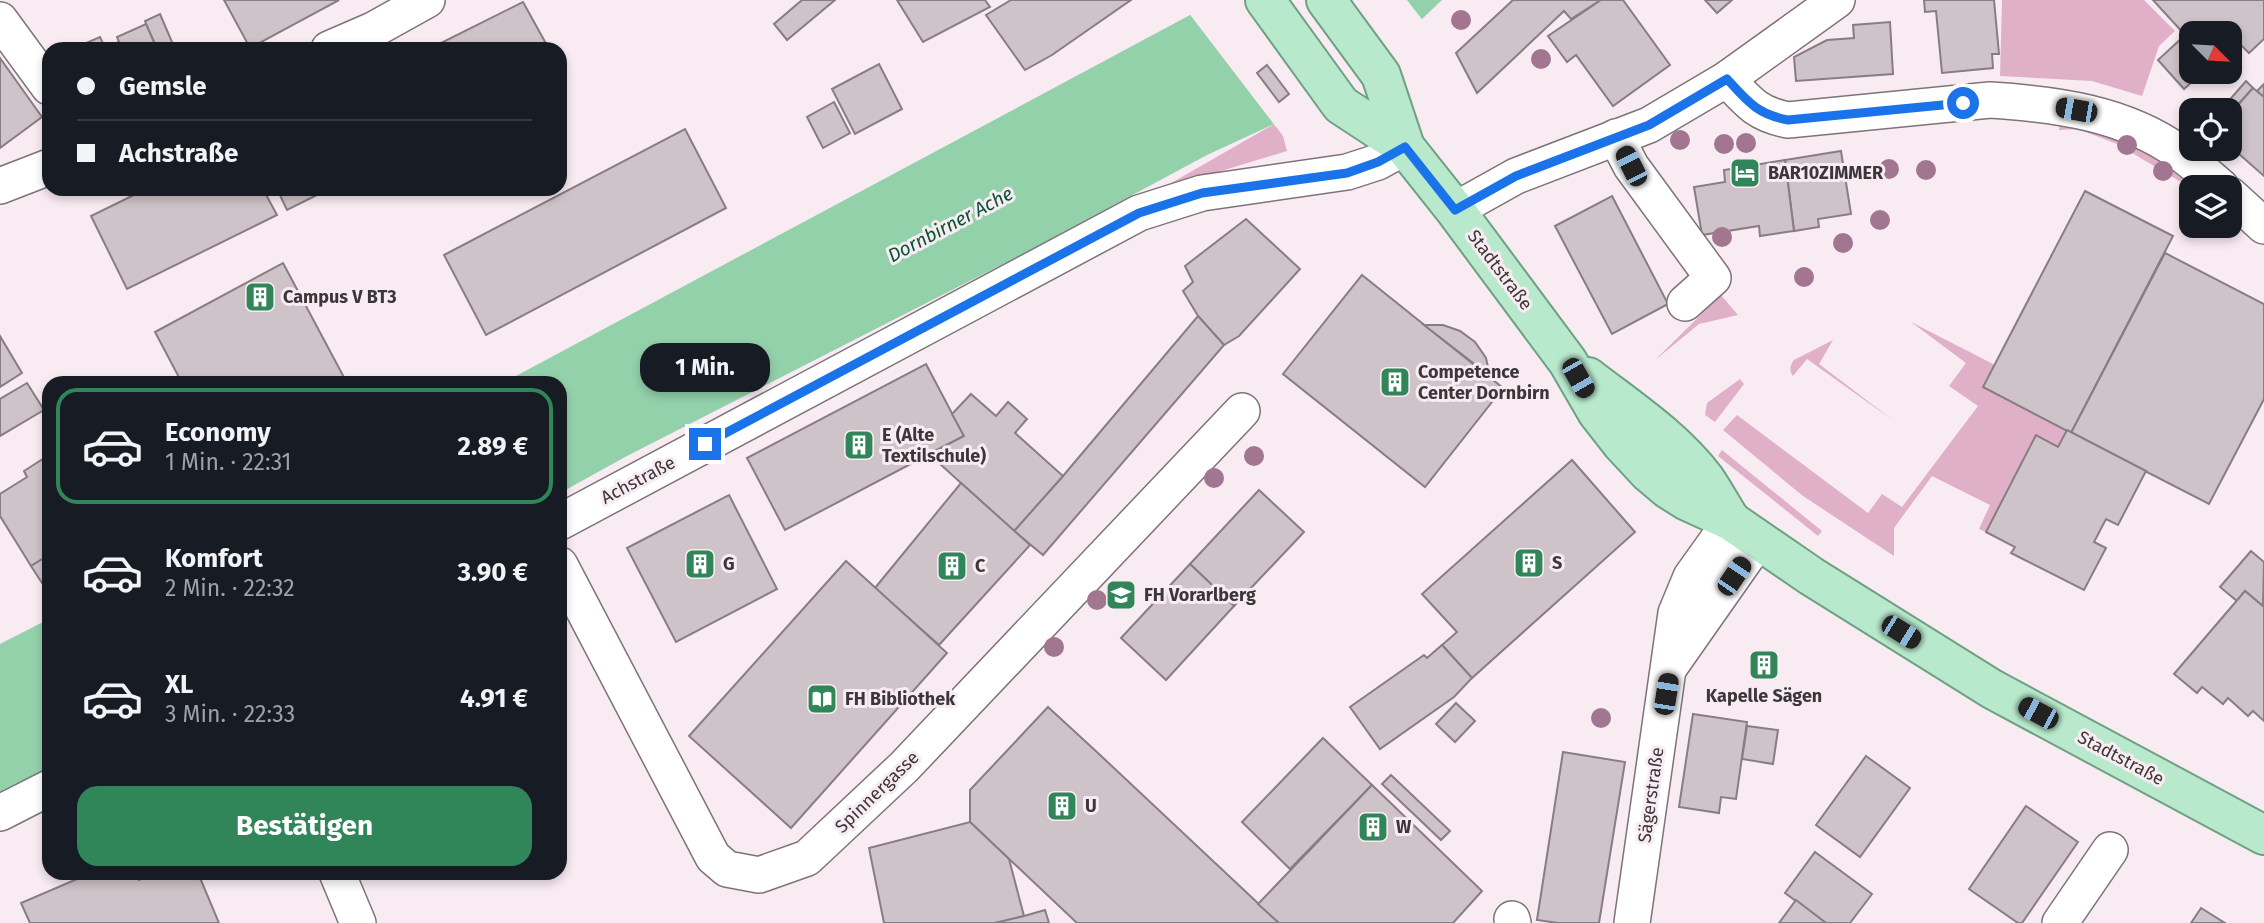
<!DOCTYPE html>
<html lang="de">
<meta charset="utf-8">
<style>
body{margin:0;font-family:"Fira Sans",sans-serif;background:#242831;color:#f1f3f6;height:100vh;display:flex;flex-direction:column;font-size:26px;white-space:nowrap}
*{box-sizing:border-box;margin:0}
p{font-size:23px;color:#9ea1a6}
.icon{flex:none;width:38px;height:38px;fill:none;stroke:currentColor;stroke-width:2;stroke-linecap:round;stroke-linejoin:round}
.map{position:relative;flex:1;overflow:hidden}
.details{position:absolute;left:42px;top:376px;width:525px;height:504px;display:flex;flex-direction:column;background:#171b24;border-radius:21px;box-shadow:0 4px 10px #0003}
.details>*{flex:none}
.hud{position:absolute;left:42px;top:42px;width:525px;height:154px;border-radius:21px;box-shadow:0 4px 10px #0003;display:grid;align-content:center;height:154px;padding:0 35px;background:#171b24}
.needle{width:46px;rotate:114deg}
.controls{position:absolute;left:2179px;top:21px;display:grid;gap:14px}
.controls a{display:grid;place-items:center;width:63px;height:63px;border-radius:14px;background:#171b24;box-shadow:0 4px 10px #0003;font-size:35px}
.end{position:absolute;width:32px;height:32px;margin:-16px;border:9px solid #1a73e8;background:#fff;box-shadow:0 0 0 4px #fff}
.from{border-radius:50%}
.bubble{position:absolute;height:49px;border-radius:21px;background:#171b24;box-shadow:0 4px 10px #0003;font-size:23px;font-weight:700;line-height:49px;text-align:center}
.car{position:absolute;width:21px;height:42px;margin:-21px -10px;border-radius:9px;box-shadow:0 0 5px 2px #0007;background:linear-gradient(#222 24%,#8ab4d8 0 40%,#222 0 76%,#8ab4d8 0 86%,#222 0)}
.hud b{display:flex;align-items:center;gap:24px;height:66px;font-size:26px}
.hud b+b{border-top:2px solid #363941}
.hud i{width:18px;height:18px;background:#f1f3f6}
ul{padding:12px 0 0;list-style:none}
li{display:flex;align-items:center;gap:21px;height:116px;margin:0 14px 10px;padding:0 21px;border:4px solid transparent;border-radius:21px}
li div{flex:1}
li b{display:block;font-size:26px}
li em{font-style:normal;font-weight:700}
li.on{border-color:#308559}
li>.icon{width:63px;height:63px;stroke-width:1.5}
.cta{display:flex;gap:14px;margin-top:auto;padding:14px 35px}
.cta a{flex:1;height:80px;border-radius:21px;background:#308559;color:#fff;font-size:28px;font-weight:700;line-height:80px;text-align:center}
.map>svg:first-child{display:block}
.green{fill:#e0afc8}
.water{fill:#93d1ab}
.pier{fill:#f8ecf2}
.building{fill:#cec3c8;stroke:#887d82;stroke-width:2}
.lines{fill:none;stroke-linecap:round;stroke-linejoin:round}
.minor-casing{stroke:#7d7378;stroke-width:38}
.major-casing{stroke:#6ea183;stroke-width:42}
.minor{stroke:#fff;stroke-width:35}
.major{stroke:#b8e9cd;stroke-width:38}
.tree{fill:#a27591}
.route{stroke:#1a73e8;stroke-width:9}
.labels{text-anchor:middle;stroke-width:6;stroke-linejoin:round;paint-order:stroke}
.poi-label{font-size:18px;font-weight:bold;fill:#3b3638;stroke:#f8ecf2;text-anchor:start}
.street-label{font-size:18px;fill:#3b3638;stroke:#f8ecf2}
.water-label{font-size:19px;font-style:italic;fill:#055431;stroke:#f8ecf2}
</style>
<div class="map">
<svg width="2264" height="923" viewBox="0 0 2264 923">
<rect width="100%" height="100%" fill="#f8ecf2"/>
<g class="green">
<path d="M2002 0H2144L2175 31 2159 46 2142 96 2092 81 2000 76Z"/>
<path d="M2060 120 2081 123 2185 169 2207 187 2191 188 2117 144 2078 129 2059 130Z"/>
<path d="M1274 124 1283 136 1287 151 1159 190Z"/>
<path d="M1721 295 1738 315 1699 324 1654 361Z"/>
<path d="M1911 322 1995 365 1983 387 2067 430 2058 447 2036 436 1986 532 1979 529 1990 505 1932 476 1894 528V556L1803 496 1723 430 1737 415 1868 513 1882 494 1902 507 1978 406 1949 386 1966 363Z"/>
<path d="M1833 340 1819 364 1894 421 1807 359 1793 376C1789 371 1790 365 1794 360Z"/>
<path d="M1740 379 1744 384 1715 422 1705 415 1707 403Z"/>
<path d="M1722 450 1822 531 1818 536 1718 456Z"/>
</g>
<g class="water">
<path d="M1209 0H1442L1422 19 1274 124 1207 155 1032 249 627 456 560 493V383H503L1190 15Z"/>
<path d="M49 619V768L0 794V644Z"/>
</g>
<path class="pier" d="M1203 0H1407L1424 22 1276 127 1188 12Z"/>
<g class="building">
<path d="M224 0H339L250 48Z"/>
<path d="M802 0H835L787 40 774 24Z"/>
<path d="M897 0H985L990 7 923 42Z"/>
<path d="M1011 0H1131L1052 55 1025 70 986 15Z"/>
<path d="M1513 0H1601L1571 19 1564 11 1477 93 1456 53Z"/>
<path d="M1601 0H1623L1670 65 1613 106 1576 55 1567 62 1548 36Z"/>
<path d="M1705 0H1732L1717 13Z"/>
<path d="M1924 0H1994L1999 54H1992L1993 68 1942 73 1936 11 1925 12Z"/>
<path d="M2153 0H2264V39L2249 53 2239 43 2230 51V33H2191V45L2183 37 2185 35Z"/>
<path d="M523 2 549 49H429Z"/>
<path d="M160 14 175 49H157L146 24 145 21Z"/>
<path d="M1890 22 1893 74 1796 81 1794 57 1827 40 1854 38 1853 25Z"/>
<path d="M146 24 157 49H102L119 42 117 37Z"/>
<path d="M100 37 105 48 80 49 79 46Z"/>
<path d="M2183 37 2191 45V72H2203L2184 89 2158 60Z"/>
<path d="M0 58 42 117 0 148Z"/>
<path d="M879 64 902 109 855 134 832 89Z"/>
<path d="M1267 65 1289 94 1279 102 1257 73Z"/>
<path d="M2246 81 2253 88 2233 110 2226 104Z"/>
<path d="M2264 84V97L2257 91Z"/>
<path d="M2253 88 2264 97V176L2230 146V114Z"/>
<path d="M834 102 850 133 823 148 807 117Z"/>
<path d="M685 129 726 208 486 335 444 255Z"/>
<path d="M1841 151 1851 214 1818 219 1819 227 1794 231 1785 160Z"/>
<path d="M1785 160 1794 231 1760 236 1759 226 1702 235 1694 187 1725 182 1724 170Z"/>
<path d="M146 189H263L277 215 127 289 91 216Z"/>
<path d="M277 189H329L287 210Z"/>
<path d="M2085 191 2173 236 2071 433 1983 387Z"/>
<path d="M1612 196 1668 304 1612 334 1555 226Z"/>
<path d="M1246 219 1300 269 1239 336 1224 345 1198 316 1183 291 1193 282 1185 266Z"/>
<path d="M2165 253 2264 304V399L2209 504 2071 433Z"/>
<path d="M283 263 347 383H182L155 332Z"/>
<path d="M1362 275 1503 388 1425 487 1283 374Z"/>
<path d="M1198 316 1224 345 1043 555 1014 531 1063 476Z"/>
<path d="M1424 325H1443L1460 331 1475 342 1486 358 1490 376Z"/>
<path d="M0 336 22 373 0 387Z"/>
<path d="M926 364 964 436 785 530 747 458Z"/>
<path d="M27 383 44 410 0 436V399Z"/>
<path d="M971 394 996 416 1008 402 1027 419 1015 433 1063 476 1014 531 929 454 964 436 952 414Z"/>
<path d="M2067 430 2146 471 2118 525 2106 519 2094 542 2106 548 2084 590 2011 553 2015 547 1986 532 2036 435 2058 447Z"/>
<path d="M49 455V555L31 566 0 516V494L27 477 24 471Z"/>
<path d="M1572 460 1635 532 1472 678 1442 645 1457 632 1422 594Z"/>
<path d="M961 483 1030 545 939 645 875 588Z"/>
<path d="M1259 490 1304 532 1234 606 1190 564Z"/>
<path d="M729 495 777 589 676 642 627 548Z"/>
<path d="M2251 551 2264 562 2263 606 2245 591 2237 601 2220 587Z"/>
<path d="M49 555V579L42 583 31 566Z"/>
<path d="M846 561 947 653 791 828 689 736Z"/>
<path d="M1190 564 1234 606 1166 680 1121 638Z"/>
<path d="M2245 591 2264 607V721L2253 711 2248 716 2228 698 2223 704 2202 687 2197 693 2174 674Z"/>
<path d="M1442 645 1472 678 1454 697 1380 749 1350 707 1424 655 1427 658Z"/>
<path d="M1756 653 1775 654 1773 677 1754 676Z"/>
<path d="M1456 703 1475 721 1455 742 1436 724Z"/>
<path d="M1048 707 1099 754 1279 923H1077L970 822V790Z"/>
<path d="M1693 714 1747 722 1736 799 1721 797 1719 813 1679 807Z"/>
<path d="M1747 726 1778 730 1773 764 1742 759Z"/>
<path d="M1323 738 1372 785 1290 869 1242 822Z"/>
<path d="M1563 752 1625 762 1599 923H1558L1537 920Z"/>
<path d="M1866 756 1910 788 1860 857 1816 825Z"/>
<path d="M1391 775 1450 831 1441 840 1382 784Z"/>
<path d="M1372 785 1482 891 1453 923H1279L1258 904Z"/>
<path d="M2026 806 2078 842 2022 923H2018L1969 889Z"/>
<path d="M970 822 1009 859 1024 916 995 923H884L869 848Z"/>
<path d="M1815 852 1872 894 1850 923H1826L1785 893Z"/>
<path d="M91 873H136L139 880 155 873H198L219 923H30L21 903Z"/>
<path d="M1796 900 1826 923H1779Z"/>
<path d="M2201 908 2225 923H2191Z"/>
<path d="M1045 910 1049 923H995L1024 916Z"/>
</g>
<g class="lines">
<g class="minor-casing">
<g id="minor">
<path d="M0 20 49 87"/>
<path d="M329 49 373 30 427 0"/>
<path d="M1727 79C1748 102 1757 114 1788 120L1990 100C2055 104 2125 113 2180 153 2194 163 2208 176 2221 187"/>
<path d="M1616 137 1631 166 1713 278 1685 303"/>
<path d="M0 186 49 167"/>
<path d="M2230 195 2264 226"/>
<path d="M1455 210 1516 176 1649 125 1727 79 1837 0"/>
<path d="M560 522 1139 213 1202 193 1347 172 1378 162 1405 147"/>
<path d="M560 565 713 857 727 869 759 875 807 858 904 767 1242 411"/>
<path d="M1671 665 1758 541"/>
<path d="M0 813 49 788"/>
<path d="M337 873 358 923"/>
<path d="M1512 919 1513 923"/>
<path d="M1632 923 1676 613 1691 577 1731 521"/>
<path d="M2060 923 2110 850"/>
</g>
</g>
<g class="major-casing">
<g id="major">
<path d="M1265 0 1341 105 1405 147 1455 210 1568 362 1597 412 1622 444 1649 473 1668 489 1687 501 1731 521 1811 576 1992 689 2264 835"/>
<path d="M1326 0 1381 75 1405 147"/>
<path d="M1588 377C1628 408 1674 438 1705 479 1714 492 1722 507 1731 521"/>
</g>
</g>
<use href="#minor" class="minor"/>
<use href="#major" class="major"/>
</g>
<g class="tree">
<circle cx="1461" cy="20" r="10"/>
<circle cx="1541" cy="59" r="10"/>
<circle cx="1680" cy="140" r="10"/>
<circle cx="1746" cy="143" r="10"/>
<circle cx="1724" cy="144" r="10"/>
<circle cx="2127" cy="145" r="10"/>
<circle cx="1889" cy="169" r="10"/>
<circle cx="1926" cy="170" r="10"/>
<circle cx="2163" cy="171" r="10"/>
<circle cx="1880" cy="220" r="10"/>
<circle cx="1722" cy="237" r="10"/>
<circle cx="1843" cy="243" r="10"/>
<circle cx="1804" cy="277" r="10"/>
<circle cx="1254" cy="456" r="10"/>
<circle cx="1214" cy="478" r="10"/>
<circle cx="1097" cy="600" r="10"/>
<circle cx="1054" cy="647" r="10"/>
<circle cx="1601" cy="718" r="10"/>
</g>
<g class="lines">
<path class="route" d="M705 444 1139 213 1202 193 1347 173 1378 162 1405 147 1455 210 1516 176 1649 125 1727 79C1748 102 1757 114 1788 120L1963 103"/>
</g>
<defs>
<g id="hotel-square" transform="scale(1.575)"><rect x="-9" y="-9" width="18" height="18" rx="4" fill="#308559" stroke="#f8ecf2"/><path d="M-6-4.5h1.5V1H6V5H4.5V3h-9V5H-6ZM-4 0a1.8 1.8 0 1 1 3.6 0ZM.5 0V-2.5h3Q6-2.5 6 0Z" fill="#fff"/></g>
<g id="building-square" transform="scale(1.575)"><rect x="-9" y="-9" width="18" height="18" rx="4" fill="#308559" stroke="#f8ecf2"/><path d="M-4-6H4V6H1V3H-1V6H-4ZM-2.5-4.3h1.7v1.8h-1.7ZM.8-4.3h1.7v1.8H.8ZM-2.5-1h1.7V.8h-1.7ZM.8-1h1.7V.8H.8Z" fill="#fff"/></g>
<g id="university-square" transform="scale(1.575)"><rect x="-9" y="-9" width="18" height="18" rx="4" fill="#308559" stroke="#f8ecf2"/><path d="M0-5L7-2L0 1L-7-2ZM-4 1L0 2.5L4 1V4Q0 6-4 4Z" fill="#fff"/></g>
<g id="library-square" transform="scale(1.575)"><rect x="-9" y="-9" width="18" height="18" rx="4" fill="#308559" stroke="#f8ecf2"/><path d="M-6-4Q-3-5.5-.7-3.5V5Q-3 3-6 4ZM6-4Q3-5.5 .7-3.5V5Q3 3 6 4Z" fill="#fff"/></g>
</defs>
<g fill-rule="evenodd">
<use href="#hotel-square" x="1745" y="173"/>
<use href="#building-square" x="260" y="297"/>
<use href="#building-square" x="1395" y="382"/>
<use href="#building-square" x="859" y="445"/>
<use href="#building-square" x="1529" y="563"/>
<use href="#building-square" x="700" y="564"/>
<use href="#building-square" x="952" y="566"/>
<use href="#university-square" x="1121" y="595"/>
<use href="#building-square" x="1764" y="665"/>
<use href="#library-square" x="822" y="699"/>
<use href="#building-square" x="1062" y="806"/>
<use href="#building-square" x="1373" y="827"/>
</g>
<g class="labels">
<g class="poi-label">
<text x="1768" y="179">BAR10ZIMMER</text>
<text x="283" y="303">Campus V BT3</text>
<text x="1418" y="378">Competence<tspan x="1418" dy="21">Center Dornbirn</tspan></text>
<text x="882" y="441">E (Alte<tspan x="882" dy="21">Textilschule)</tspan></text>
<text x="1552" y="569">S</text>
<text x="723" y="570">G</text>
<text x="975" y="572">C</text>
<text x="1144" y="601">FH Vorarlberg</text>
<text x="1764" y="702" text-anchor="middle">Kapelle Sägen</text>
<text x="845" y="705">FH Bibliothek</text>
<text x="1085" y="812">U</text>
<text x="1396" y="833">W</text>
</g>
<g class="street-label">
<text transform="translate(1500 270) rotate(53)" y="6">Stadtstraße</text>
<text transform="translate(638 480) rotate(-28)" y="6">Achstraße</text>
<text transform="translate(2121 758) rotate(28)" y="6">Stadtstraße</text>
<text transform="translate(877 792) rotate(-44)" y="6">Spinnergasse</text>
<text transform="translate(1651 795) rotate(-82)" y="6">Sägerstraße</text>
</g>
<g class="water-label">
<text transform="translate(950 224) rotate(-28)" y="7">Dornbirner Ache</text>
</g>
</g>
</svg>
<div class="controls">
<a><svg class="needle" viewBox="-14 -14 28 28"><path d="M0-13l5 13h-10z" fill="#e53935"/><path d="M0 13l5-13h-10z" fill="#9ea1a6"/></svg></a>
<a><svg class="icon" aria-label="locate" viewBox="0 0 24 24"><circle cx="12" cy="12" r="6"/><path d="M12 2v4M12 18v4M2 12h4M18 12h4"/></svg></a>
<a><svg class="icon" aria-label="layers" viewBox="0 0 24 24"><path d="M12 4l9 5-9 5-9-5zM3 14l9 5 9-5"/></svg></a>
</div>
<i class="end from" style="left:1963px;top:103px"></i>
<i class="end" style="left:705px;top:444px"></i>
<div class="bubble" style="left:640px;top:343px;width:130px">1 Min.</div>
<i class="car" style="left:2076px;top:110px;rotate:280deg"></i>
<i class="car" style="left:1631px;top:166px;rotate:333deg"></i>
<i class="car" style="left:1578px;top:378px;rotate:150deg"></i>
<i class="car" style="left:1734px;top:576px;rotate:34deg"></i>
<i class="car" style="left:1901px;top:632px;rotate:122deg"></i>
<i class="car" style="left:1666px;top:694px;rotate:9deg"></i>
<i class="car" style="left:2038px;top:713px;rotate:298deg"></i>
<div class="hud">
<b><i class="from"></i>Gemsle</b>
<b><i></i>Achstraße</b>
</div>
<section class="details">
<ul>
<li class="on"><svg class="icon" aria-label="car" viewBox="0 0 24 24"><path d="M5 17H2v-5l4-1 3-4h7l3 4 3 1v5h-3M9 17h6M6 11h13"/><circle cx="7" cy="17" r="2"/><circle cx="17" cy="17" r="2"/></svg><div><b>Economy</b><p>1 Min. · 22:31</p></div><em>2.89 €</em></li>
<li><svg class="icon" aria-label="car" viewBox="0 0 24 24"><path d="M5 17H2v-5l4-1 3-4h7l3 4 3 1v5h-3M9 17h6M6 11h13"/><circle cx="7" cy="17" r="2"/><circle cx="17" cy="17" r="2"/></svg><div><b>Komfort</b><p>2 Min. · 22:32</p></div><em>3.90 €</em></li>
<li><svg class="icon" aria-label="car" viewBox="0 0 24 24"><path d="M5 17H2v-5l4-1 3-4h7l3 4 3 1v5h-3M9 17h6M6 11h13"/><circle cx="7" cy="17" r="2"/><circle cx="17" cy="17" r="2"/></svg><div><b>XL</b><p>3 Min. · 22:33</p></div><em>4.91 €</em></li>
</ul>
<div class="cta"><a>Bestätigen</a></div>
</section>
</div>
